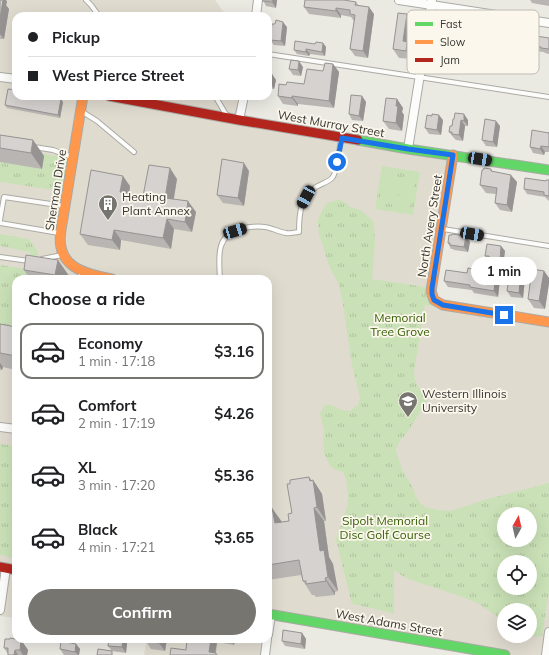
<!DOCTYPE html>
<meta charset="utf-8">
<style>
body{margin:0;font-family:Mulish,sans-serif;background:#f6f6f6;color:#202124;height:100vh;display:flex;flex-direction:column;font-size:15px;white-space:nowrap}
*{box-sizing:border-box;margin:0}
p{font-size:13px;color:#757577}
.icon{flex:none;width:22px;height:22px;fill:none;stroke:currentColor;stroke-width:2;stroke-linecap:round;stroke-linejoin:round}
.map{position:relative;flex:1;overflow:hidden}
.drawer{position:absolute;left:12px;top:275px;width:260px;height:368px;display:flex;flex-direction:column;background:#fff;border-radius:12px;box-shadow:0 4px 16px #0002}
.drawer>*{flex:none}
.hud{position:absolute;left:12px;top:12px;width:260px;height:88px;border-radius:12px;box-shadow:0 4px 16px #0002;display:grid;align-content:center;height:88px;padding:0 16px;background:#fff}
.needle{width:26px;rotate:8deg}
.fabs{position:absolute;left:497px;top:507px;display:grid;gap:8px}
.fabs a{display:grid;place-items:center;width:40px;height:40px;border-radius:50%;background:#fff;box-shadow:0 4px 16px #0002;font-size:20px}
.end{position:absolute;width:18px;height:18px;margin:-9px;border:5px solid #1a73e8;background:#fff;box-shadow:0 0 0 2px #fff}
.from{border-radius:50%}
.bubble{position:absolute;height:28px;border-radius:14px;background:#fff;box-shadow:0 4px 16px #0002;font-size:13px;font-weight:700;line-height:28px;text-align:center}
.car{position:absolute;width:12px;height:24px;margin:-12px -6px;border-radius:5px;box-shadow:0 0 3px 1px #0007;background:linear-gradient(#222 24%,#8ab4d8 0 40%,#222 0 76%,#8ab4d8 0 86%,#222 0)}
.hud b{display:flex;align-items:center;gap:14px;height:38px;font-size:15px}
.hud b+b{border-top:1px solid #e0e0e0}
.hud i{width:10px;height:10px;background:#202124}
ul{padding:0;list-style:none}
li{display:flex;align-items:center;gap:12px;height:56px;margin:0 8px 6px;padding:0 8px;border:2px solid transparent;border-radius:12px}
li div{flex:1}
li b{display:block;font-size:15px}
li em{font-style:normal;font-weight:700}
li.on{border-color:#767570}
li>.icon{width:36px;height:36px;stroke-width:1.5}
h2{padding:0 16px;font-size:18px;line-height:48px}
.button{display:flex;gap:8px;margin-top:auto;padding:8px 16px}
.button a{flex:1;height:46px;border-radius:24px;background:#767570;color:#fff;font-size:16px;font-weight:700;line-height:46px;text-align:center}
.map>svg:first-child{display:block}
.built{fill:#e0dbcf;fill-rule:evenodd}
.grass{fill:url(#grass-tufts);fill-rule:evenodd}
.pitch{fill:#cae1b7}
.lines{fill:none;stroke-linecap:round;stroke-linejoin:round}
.lane-casing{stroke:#abaaa5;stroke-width:6}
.street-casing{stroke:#abaaa5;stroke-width:10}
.fast-casing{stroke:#abaaa5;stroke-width:11}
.slow-casing{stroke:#abaaa5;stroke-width:11}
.jam-casing{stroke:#abaaa5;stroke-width:11}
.path{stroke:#d6d5d3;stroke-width:1.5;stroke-dasharray:2 3;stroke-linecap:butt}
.lane{stroke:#fcfcfb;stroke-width:4}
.street{stroke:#fcfcfb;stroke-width:8}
.fast{stroke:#63d668;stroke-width:9}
.slow{stroke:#ff974d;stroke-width:9}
.jam{stroke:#b3261e;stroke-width:9}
.wall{fill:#b8b5b3}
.shaded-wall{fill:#969392}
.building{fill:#d6d2d0;stroke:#969392}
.route{stroke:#1a73e8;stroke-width:5}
.labels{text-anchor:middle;stroke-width:3.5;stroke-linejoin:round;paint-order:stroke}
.street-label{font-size:12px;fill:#383733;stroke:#fcf7ec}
.poi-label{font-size:12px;fill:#383733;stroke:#fcf7ec;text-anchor:start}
.park-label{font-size:12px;fill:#345f04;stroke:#fcf7ec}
.key{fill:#fcf7ec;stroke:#c1bdb4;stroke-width:1}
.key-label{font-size:11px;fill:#383733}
</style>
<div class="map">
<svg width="549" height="655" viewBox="0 0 549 655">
<defs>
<pattern id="grass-tufts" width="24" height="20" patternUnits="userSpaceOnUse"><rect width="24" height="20" fill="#cae1b7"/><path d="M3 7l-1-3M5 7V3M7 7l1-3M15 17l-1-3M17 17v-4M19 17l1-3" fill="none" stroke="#aec29e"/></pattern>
</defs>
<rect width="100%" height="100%" fill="#eae9e2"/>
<g class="built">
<path d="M0 0H215L226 16H16V96H244L239 119 453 155 434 300 549 322V634L546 655H505L272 615 268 635V279H16V618L0 616ZM504 514H530V540H504ZM504 562H530V588H504ZM504 610H530V636H504Z"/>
<path d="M147 639H267L265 655H144Z"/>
</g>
<g class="grass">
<path d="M56 151 73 157 67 192 1 182 0 184V162L42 169 44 154 55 156Z"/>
<path d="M382 166 420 172 413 215 375 209Z"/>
<path d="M339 199 346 203 350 207 361 210 374 222 375 243 372 279 432 288 434 300 433 306 425 305 414 372C414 383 420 391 428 399L409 430 399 442 396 450 402 470 413 488 415 495 421 504 428 508 438 510 451 511 484 500 549 483V592L542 636 535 637 530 635V610H504V621L479 604 463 597 411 580 401 575 394 570V614L376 609 352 604 336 540 348 504 347 483 343 472 336 470 330 466 324 454 323 443 324 431 320 413 325 405C331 404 334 406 339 409 343 410 347 411 350 411L358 405 360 398 352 365 343 304 339 285 329 266 319 234 318 224V219L323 209 326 204ZM504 514H530V540H504ZM504 562H530V588H504Z"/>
<path d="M0 234 29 239 37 250 38 255 32 258 29 257 30 252 0 246Z"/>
<path d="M0 265 37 271 36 279H16V340L0 335Z"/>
<path d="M0 444 16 446V558L0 555Z"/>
</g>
<g class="pitch">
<path d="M385 174 398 176 393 204 380 202Z"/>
<path d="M401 177 415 179 410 207 397 205Z"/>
</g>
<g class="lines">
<g class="lane-casing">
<g id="lane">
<path d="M86 0 91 5 99 16"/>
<path d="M268 54 549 97"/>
<path d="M215 96 227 116"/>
<path d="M81 111 97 121 134 152"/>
<path d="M34 147 53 150 72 157"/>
<path d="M0 220 4 197 64 206"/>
<path d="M0 223 59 233"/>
<path d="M443 229 549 246"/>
<path d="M0 257 29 261"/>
<path d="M42 259 62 255"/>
<path d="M79 279 82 271"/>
<path d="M220 279C219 258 215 236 240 229 248 227 257 226 265 227 272 228 279 232 286 233 290 234 295 232 299 232 299 215 300 197 316 187 321 184 328 182 332 178 337 173 340 146 341 138"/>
</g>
</g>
<g class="street-casing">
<g id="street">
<path d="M399 0 549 23"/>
<path d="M256 16 258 0"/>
<path d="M0 77 16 79"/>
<path d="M239 120 244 96"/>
<path d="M408 149 432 0"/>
<path d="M0 427 16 429"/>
<path d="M0 610 6 568"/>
<path d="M268 635 271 615"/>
<path d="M265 655 267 639"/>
<path d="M546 655 549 632"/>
</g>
</g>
<g class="fast-casing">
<g id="fast">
<path d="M358 140 408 149 549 170"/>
<path d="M268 614 505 655"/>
</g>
</g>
<g class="slow-casing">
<g id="slow">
<path d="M83 96 61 230C55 267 83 273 112 279"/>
<path d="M453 155 431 291 434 300 443 305 549 322"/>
</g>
</g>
<g class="jam-casing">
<g id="jam">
<path d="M109 96 239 120 358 140"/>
<path d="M0 567 16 570"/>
</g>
</g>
<path class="path" d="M13 70 15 59"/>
<use href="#lane" class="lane"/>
<use href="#street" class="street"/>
<use href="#fast" class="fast"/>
<use href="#slow" class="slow"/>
<use href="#jam" class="jam"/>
</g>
<g class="wall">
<path d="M0 0H6L7 2 6 5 9 9 4 39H0Z"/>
<path d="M263 0H277L276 8 266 6Z"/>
<path d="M530 0H549V6L532 3Z"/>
<path d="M356 2 359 6 374 14 368 58 355 56 350 49 354 21 351 17 341 15V18L309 14 304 7Z"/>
<path d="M413 22 409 45 413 50 412 59 399 58 393 49Z"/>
<path d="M473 22 477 28 475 46 463 45 460 39V35L443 33 439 27Z"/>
<path d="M287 27 285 46 274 45 270 40Z"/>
<path d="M549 38V54L545 53 544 52 525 50 522 44Z"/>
<path d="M323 43 326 47 325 56 310 54 309 56 297 54 294 50Z"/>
<path d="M513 48 517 53 514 74 503 73 499 67Z"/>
<path d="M333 64 339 72 334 108 298 104V106L283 104 278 96 286 85 304 84Z"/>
<path d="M303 67 301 76 293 75 289 69Z"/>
<path d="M268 74 276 80 274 89 268 88Z"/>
<path d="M362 96 366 102 363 121 352 120 349 114Z"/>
<path d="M397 99 403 108 402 112 404 115 402 131 389 129 383 121Z"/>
<path d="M63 102 60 118 7 108 5 105Z"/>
<path d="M453 119 468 120V126H465L463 141 456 140 453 137 449 132 452 126Z"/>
<path d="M443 120 441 135 429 134 425 128Z"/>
<path d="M500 126 497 147 486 146 482 140Z"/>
<path d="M549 132V152H545L544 155 533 153 530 147 549 133Z"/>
<path d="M0 135 33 140 44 156 42 169 0 162Z"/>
<path d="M491 169 493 172 517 182 512 212 500 210 495 203 496 194 486 193 480 185Z"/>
<path d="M249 171 244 206 223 203 217 195Z"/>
<path d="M177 179 174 199 196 212 192 232 174 229 171 249 121 240 120 250 88 245 80 234 130 186 129 194 143 196Z"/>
<path d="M549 180V201L545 197 527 194 524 189 546 181Z"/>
<path d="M466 236 470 242 468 252 454 250 453 249H451L448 243Z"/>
<path d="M501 246 505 251 503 265 493 264 491 261H489L485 256Z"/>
<path d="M58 260 69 276V279H30L24 270Z"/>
<path d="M478 271 500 279 498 297 474 293 472 290 448 287 444 281Z"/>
<path d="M544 271 549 278V283L545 309 534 308 528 299Z"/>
<path d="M525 278 523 298 511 297 507 291Z"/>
<path d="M0 324 16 327V370L3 367 2 370H0Z"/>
<path d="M309 477 311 480H313L322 494 326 521H324L329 557 333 564 338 591 335 592V595L316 597 314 595H312L303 581 301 575 268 580V509L282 522 289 521 292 513 290 484Z"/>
<path d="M302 633 306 639 305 649 285 646 282 641Z"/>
<path d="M145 639H167L165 651 151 649 145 640Z"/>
<path d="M181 639H235L234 645 217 642 216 653 218 655H170L186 650 187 642H184L183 639Z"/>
<path d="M21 640 28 650 27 655H8V654L4 648Z"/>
<path d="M127 643 126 653 112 651 108 646Z"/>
<path d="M76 644 80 649 79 655H64L60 649Z"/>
</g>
<g class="shaded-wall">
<path d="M0 0H6L7 2 6 5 9 9 4 39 0 34Z"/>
<path d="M273 0H277L276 8 272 2Z"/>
<path d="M369 7 374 14 368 58 363 51Z"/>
<path d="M336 8 341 15V18L336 11Z"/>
<path d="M407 14 413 22 409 45 413 50 412 59 406 51 403 41Z"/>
<path d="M283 22 287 27 285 46 281 41Z"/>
<path d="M473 22 477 28 475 46 471 41Z"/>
<path d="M323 43 326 47 325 56 322 52Z"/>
<path d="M513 48 517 53 514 74 510 68Z"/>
<path d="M306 49 310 54 309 56 306 52Z"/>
<path d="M299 61 303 67 301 76 298 70Z"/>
<path d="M333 64 339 72 334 108 329 101Z"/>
<path d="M272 74 276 80 274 89 270 83Z"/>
<path d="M292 96 298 104V106L292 98Z"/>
<path d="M362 96 366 102 363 121 359 116Z"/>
<path d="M61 99 63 102 60 118 58 115Z"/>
<path d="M397 99 403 108 402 112 404 115 402 131 396 123V106Z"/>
<path d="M464 114 468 120V126L464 121Z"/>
<path d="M439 115 443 120 441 135 437 130Z"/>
<path d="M461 120 465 126 463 141 459 135Z"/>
<path d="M496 121 500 126 497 147 493 142Z"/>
<path d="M33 140 44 156 42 169 31 153Z"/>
<path d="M541 146 545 152 544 155 540 149Z"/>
<path d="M244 163 249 171 244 206 238 198Z"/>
<path d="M170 168 177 179 172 208 165 198Z"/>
<path d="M511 175 517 182 512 212 507 205Z"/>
<path d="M123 176 130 186 128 203 120 192Z"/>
<path d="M188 201 196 212 192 232 185 222Z"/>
<path d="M167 219 174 229 171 249 163 238Z"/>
<path d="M114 230 121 240 120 250 112 240Z"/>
<path d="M466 236 470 242 468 252 464 247Z"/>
<path d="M501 246 505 251 503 265 500 260Z"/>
<path d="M58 260 69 276V279H58L55 275Z"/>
<path d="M544 271 549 278V283L545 309 539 301Z"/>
<path d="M521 272 525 278 523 298 519 293Z"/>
<path d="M496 273 500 279 498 297 494 291Z"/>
<path d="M0 363 3 367 2 370 0 367Z"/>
<path d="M309 477 313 483V480L322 494 326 521 317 507Z"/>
<path d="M272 508 282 522 284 537 275 523Z"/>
<path d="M314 508 324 521 329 557 333 564 338 591 328 577 320 551Z"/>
<path d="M325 578 335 592V595L326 581Z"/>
<path d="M302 633 306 639 305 649 301 644Z"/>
<path d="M123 639H124L127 643 126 653 122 647Z"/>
<path d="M160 639H167L165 651 159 643Z"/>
<path d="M211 639H215L217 642 215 655 209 652Z"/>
<path d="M230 639H235L234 645Z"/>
<path d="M21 640 28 650 27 655H23L20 650Z"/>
<path d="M76 644 80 649 79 655H78L75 652Z"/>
<path d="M15 650 18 655H14Z"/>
</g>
<g class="building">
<path d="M0 0H3L0 19Z"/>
<path d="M263 0H273L272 2 262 1Z"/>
<path d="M305 0H344L356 2 355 5 369 7 363 51 350 49 355 15 350 14V10L336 8V11L304 7Z"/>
<path d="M398 13 407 14 403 41 407 42 406 51 393 49Z"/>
<path d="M276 20 283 22 281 41 270 40 272 24H275Z"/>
<path d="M523 34 549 38V49L541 48V47L522 44Z"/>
<path d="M295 41 315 44 316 42 323 43 322 52 306 49V52L294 50Z"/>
<path d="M291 60 299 61 298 70 289 69Z"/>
<path d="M325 63 333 64 329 101 292 96V98L278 96 279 84 286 85 287 82 304 84 307 69 323 71Z"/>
<path d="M268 74H272L270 83H268Z"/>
<path d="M8 89 16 90V96H46L61 99 58 115 5 105Z"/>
<path d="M351 95 362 96 359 116 349 114Z"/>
<path d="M386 98 397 99 396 106H398L396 123 383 121Z"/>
<path d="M455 113 464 114V121L461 120 459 135 452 134V132H449L450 126H452L453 119H454Z"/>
<path d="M432 114 439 115 437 130 425 128 427 115 432 116Z"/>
<path d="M485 119 496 121 493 142 482 140Z"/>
<path d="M532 130 549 133V132V147L541 146 540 149 530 147Z"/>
<path d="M0 135 33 140 31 153 0 148Z"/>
<path d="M222 159 244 163 238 198 217 195Z"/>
<path d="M149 165 170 168 165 198 188 201 185 222 167 219 163 238 114 230 112 240 80 234 91 170 123 176 120 192 143 196Z"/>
<path d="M484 168 491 169V171L511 175 507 205 495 203 497 188 480 185 482 170H483Z"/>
<path d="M525 178 546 181V180H549V196L544 195V192L524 189Z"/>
<path d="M452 234 466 236 464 247 450 245V243H448L449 235H452Z"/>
<path d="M487 244 501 246 500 260 489 258V256H485Z"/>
<path d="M26 255 58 260 55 275 24 270Z"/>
<path d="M468 268 477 270V271L496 273 494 291 470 287V285L444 281 446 270 467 273Z"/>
<path d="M532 269 544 271 539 301 528 299Z"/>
<path d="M510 271 521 272 519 293 507 291Z"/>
<path d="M0 324 16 327V356L0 353Z"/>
<path d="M309 477 310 481 313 480 317 507 314 508 320 551 324 550 328 577 325 578 326 581 306 584V581H303L299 560 268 565V509L272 508 275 523 289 521 288 514 292 513 287 484H290V480Z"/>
<path d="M16 597V613H14Z"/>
<path d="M283 630 302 633 301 644 282 641Z"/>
<path d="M10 638 21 640 20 650H15L14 655H8V648H4L5 639H10Z"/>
<path d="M109 639H123L122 647 108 646Z"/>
<path d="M145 639H160L159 643 145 640Z"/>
<path d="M187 639H211L209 652 216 653V655H170L171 648 186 650Z"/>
<path d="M61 641 76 644 75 652 60 649Z"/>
<path d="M98 649 112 651V655H97Z"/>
</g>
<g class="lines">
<path class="route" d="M337 162 342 138 408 149 453 155 432 288V294L434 300 443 305 504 315"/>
</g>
<defs>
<g id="building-pin" transform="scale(1)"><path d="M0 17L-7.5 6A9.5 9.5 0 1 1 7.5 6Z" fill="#767570" stroke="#fcf7ec"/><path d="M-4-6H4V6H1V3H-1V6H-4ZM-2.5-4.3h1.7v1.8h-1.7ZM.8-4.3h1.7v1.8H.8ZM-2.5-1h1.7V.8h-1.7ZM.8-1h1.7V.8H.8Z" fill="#fff"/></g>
<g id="university-pin" transform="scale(1)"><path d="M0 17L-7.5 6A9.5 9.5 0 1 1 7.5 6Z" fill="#767570" stroke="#fcf7ec"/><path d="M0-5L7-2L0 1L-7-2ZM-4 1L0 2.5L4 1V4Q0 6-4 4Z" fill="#fff"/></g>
</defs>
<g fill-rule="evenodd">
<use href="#building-pin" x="108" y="204"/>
<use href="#university-pin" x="408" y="401"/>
</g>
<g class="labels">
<g class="street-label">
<text transform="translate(331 124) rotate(10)" y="4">West Murray Street</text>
<text transform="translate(56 190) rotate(-81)" y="4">Sherman Drive</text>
<text transform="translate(430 226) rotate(-81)" y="4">North Avery Street</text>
<text transform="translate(389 623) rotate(10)" y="4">West Adams Street</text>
</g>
<g class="poi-label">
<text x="122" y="201">Heating<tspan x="122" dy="14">Plant Annex</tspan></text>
<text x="422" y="398">Western Illinois<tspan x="422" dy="14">University</tspan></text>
</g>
<g class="park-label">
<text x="400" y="322">Memorial<tspan x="400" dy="14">Tree Grove</tspan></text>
<text x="385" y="525">Sipolt Memorial<tspan x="385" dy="14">Disc Golf Course</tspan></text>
</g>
</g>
<rect x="407" y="10" width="132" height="64" rx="6" class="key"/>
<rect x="415" y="22" width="18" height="4" fill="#63d668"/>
<rect x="415" y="40" width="18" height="4" fill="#ff974d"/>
<rect x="415" y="58" width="18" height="4" fill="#b3261e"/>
<g class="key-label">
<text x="440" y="28">Fast</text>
<text x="440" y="46">Slow</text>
<text x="440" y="64">Jam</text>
</g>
</svg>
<div class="fabs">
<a><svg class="needle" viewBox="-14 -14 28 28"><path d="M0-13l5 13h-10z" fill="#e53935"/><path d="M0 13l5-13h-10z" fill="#757577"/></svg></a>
<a><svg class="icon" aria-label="locate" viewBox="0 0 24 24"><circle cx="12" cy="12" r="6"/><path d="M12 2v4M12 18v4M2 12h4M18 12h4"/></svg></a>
<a><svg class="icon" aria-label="layers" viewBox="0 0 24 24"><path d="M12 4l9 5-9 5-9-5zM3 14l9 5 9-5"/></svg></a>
</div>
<i class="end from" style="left:337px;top:162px"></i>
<i class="end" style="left:504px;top:315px"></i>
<div class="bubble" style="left:471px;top:257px;width:66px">1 min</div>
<i class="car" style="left:480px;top:159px;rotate:99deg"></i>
<i class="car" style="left:306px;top:197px;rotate:208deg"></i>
<i class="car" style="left:235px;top:231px;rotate:74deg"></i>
<i class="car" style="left:472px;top:234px;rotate:99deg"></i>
<div class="hud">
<b><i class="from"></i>Pickup</b>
<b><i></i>West Pierce Street</b>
</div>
<section class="drawer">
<h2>Choose a ride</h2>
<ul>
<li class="on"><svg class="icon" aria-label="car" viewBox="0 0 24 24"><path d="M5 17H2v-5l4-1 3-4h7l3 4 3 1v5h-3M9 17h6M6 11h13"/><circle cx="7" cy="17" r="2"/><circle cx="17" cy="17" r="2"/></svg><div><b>Economy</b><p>1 min · 17:18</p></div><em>$3.16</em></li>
<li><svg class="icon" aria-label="car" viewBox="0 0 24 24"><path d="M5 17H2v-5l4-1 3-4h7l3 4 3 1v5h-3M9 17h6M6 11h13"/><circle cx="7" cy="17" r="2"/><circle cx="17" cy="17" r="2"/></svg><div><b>Comfort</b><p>2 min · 17:19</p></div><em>$4.26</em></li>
<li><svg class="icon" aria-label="car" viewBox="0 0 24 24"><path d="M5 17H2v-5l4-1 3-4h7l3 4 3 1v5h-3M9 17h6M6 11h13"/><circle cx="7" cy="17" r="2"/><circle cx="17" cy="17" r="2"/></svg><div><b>XL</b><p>3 min · 17:20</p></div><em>$5.36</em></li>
<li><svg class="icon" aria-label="car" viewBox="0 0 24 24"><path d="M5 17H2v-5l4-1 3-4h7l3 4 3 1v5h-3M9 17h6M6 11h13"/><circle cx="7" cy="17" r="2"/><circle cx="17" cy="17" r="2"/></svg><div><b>Black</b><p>4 min · 17:21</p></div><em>$3.65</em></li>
</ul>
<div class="button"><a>Confirm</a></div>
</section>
</div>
